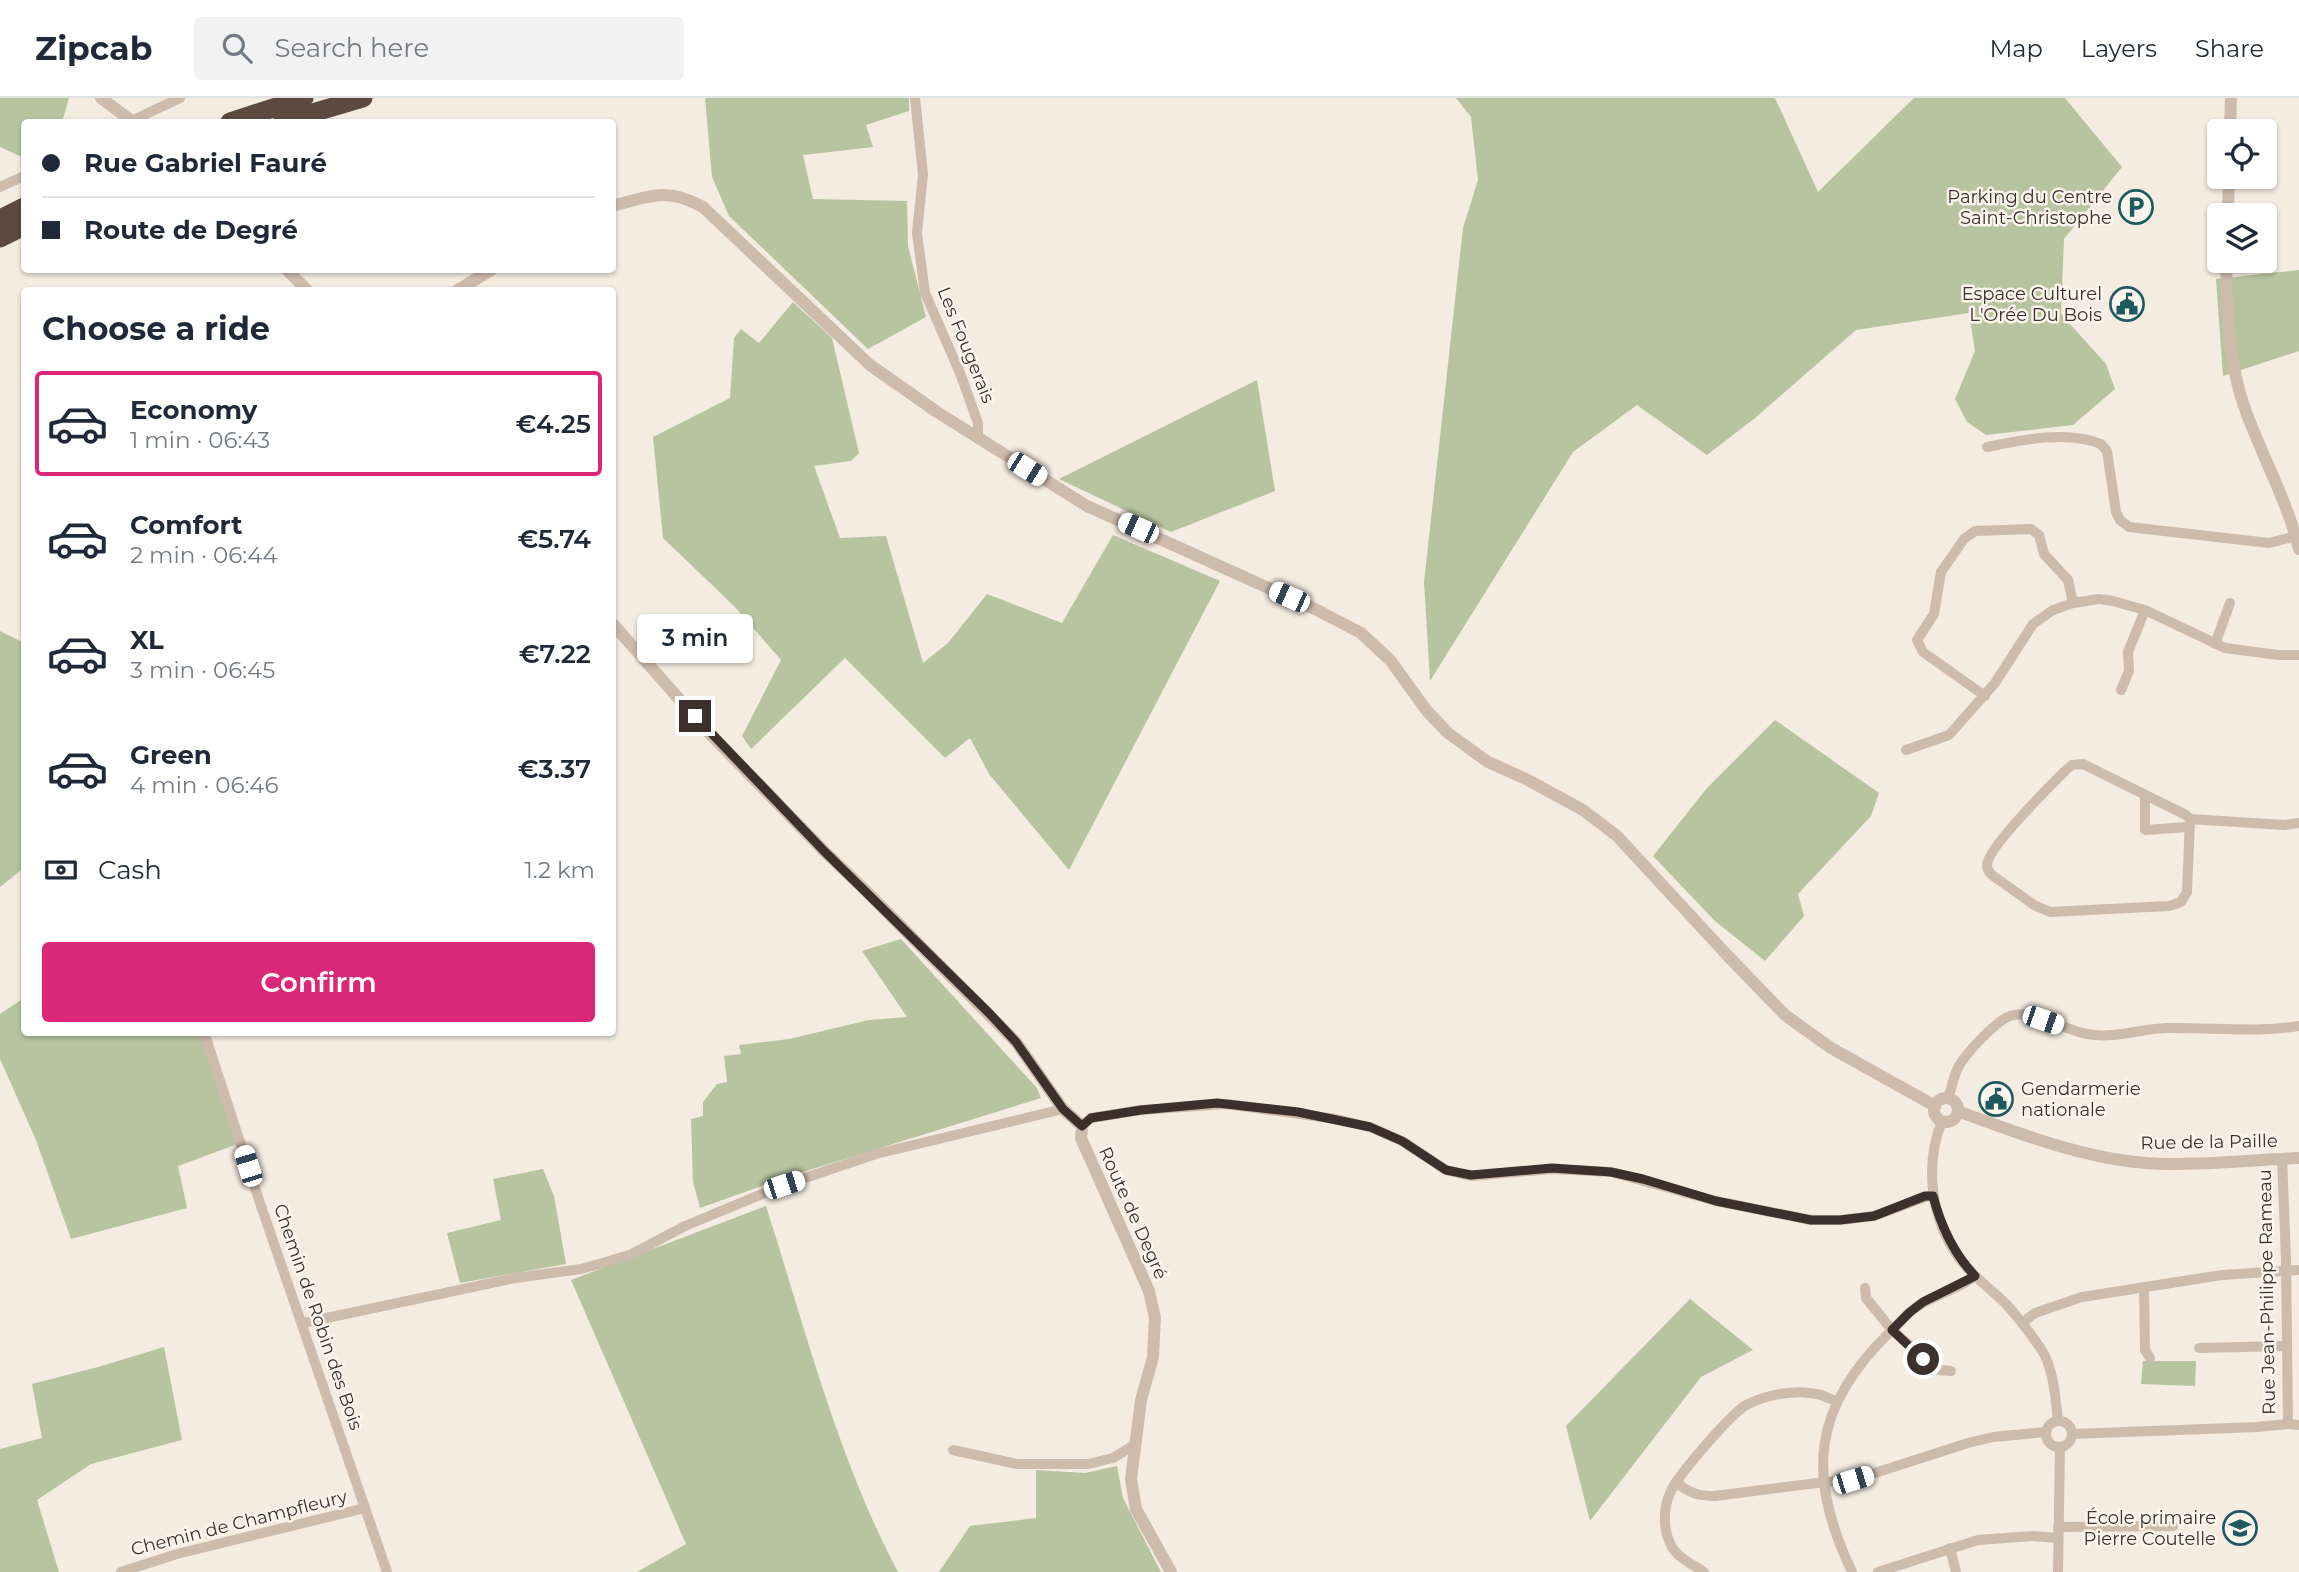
<!DOCTYPE html>
<meta charset="utf-8">
<style>
body{margin:0;font-family:Montserrat,sans-serif;background:#f2f2f3;color:#1f2937;height:100vh;display:flex;flex-direction:column;font-size:26px;white-space:nowrap}
*{box-sizing:border-box;margin:0}
p{font-size:23px;color:#747a83}
.icon{flex:none;width:38px;height:38px;fill:none;stroke:currentColor;stroke-width:2;stroke-linecap:round;stroke-linejoin:round}
.map{position:relative;flex:1;overflow:hidden}
.drawer{position:absolute;left:21px;top:189px;width:595px;height:749px;display:flex;flex-direction:column;background:#fff;border-radius:7px;box-shadow:0 2px 5px #0004}
.drawer>*{flex:none}
.top-card{position:absolute;left:21px;top:21px;width:595px;height:154px;border-radius:7px;box-shadow:0 2px 5px #0004;display:grid;align-content:center;height:154px;padding:0 21px;background:#fff}
.controls{position:absolute;left:2207px;top:21px;display:grid;gap:14px}
.controls a{display:grid;place-items:center;width:70px;height:70px;border-radius:7px;background:#fff;box-shadow:0 2px 5px #0004;font-size:35px}
.end{position:absolute;width:32px;height:32px;margin:-16px;border:9px solid #3b302b;background:#fff;box-shadow:0 0 0 4px #fff}
.from{border-radius:50%}
.bubble{position:absolute;height:49px;border-radius:7px;background:#fff;box-shadow:0 2px 5px #0004;font-size:23px;font-weight:600;line-height:49px;text-align:center}
.car{position:absolute;width:21px;height:42px;margin:-21px -10px;border-radius:9px;box-shadow:0 0 5px 2px #0007;background:linear-gradient(#fff 24%,#345 0 40%,#fff 0 76%,#345 0 86%,#fff 0)}
.top-card b{display:flex;align-items:center;gap:24px;height:66px;font-size:26px}
.top-card b+b{border-top:2px solid #e0e1e3}
.top-card i{width:18px;height:18px;background:#1f2937}
ul{padding:0;list-style:none}
li{display:flex;align-items:center;gap:21px;height:105px;margin:0 14px 10px;padding:0 7px;border:4px solid transparent;border-radius:7px}
li div{flex:1}
li b{display:block;font-size:26px}
li em{font-style:normal;font-weight:600}
li.current{border-color:#db2777}
li>.icon{width:63px;height:63px;stroke-width:1.5}
h2{padding:0 21px;font-size:32px;line-height:84px}
.pay{display:flex;align-items:center;gap:18px;height:77px;padding:0 21px;font-size:26px}
.pay p{margin-inline-start:auto}
.action{display:flex;gap:14px;margin-top:auto;padding:14px 21px}
.action a{flex:1;height:80px;border-radius:7px;background:#db2777;color:#fff;font-size:28px;font-weight:600;line-height:80px;text-align:center}
header{display:flex;align-items:center;gap:42px;box-sizing:border-box;height:98px;padding:0 35px;background:#fff;border-bottom:2px solid #e0e1e3}
header strong{font-size:33px}
nav{display:flex;gap:38px;margin-inline-start:auto;font-size:24px}
.search{width:490px;height:63px;background:#f2f2f3;display:flex;align-items:center;gap:18px;box-sizing:border-box;padding:0 24px;border-radius:7px;color:#747a83;font-size:26px}
.map>svg:first-child{display:block}
.green{fill:#b8c4a0}
.lines{fill:none;stroke-linecap:round;stroke-linejoin:round}
.minor{stroke:#cdbbac;stroke-width:10}
.tertiary{stroke:#cdbbac;stroke-width:12}
.motorway{stroke:#5c4a42;stroke-width:19}
.route{stroke:#3b302b;stroke-width:9}
.labels{text-anchor:middle;stroke-width:5;stroke-linejoin:round;paint-order:stroke}
.poi-label{font-size:18px;fill:#3b302b;stroke:#fbf5ee;text-anchor:end}
.street-label{font-size:18px;fill:#3b302b;stroke:#fbf5ee}
</style>
<header>
<strong>Zipcab</strong>
<div class="search"><svg class="icon" aria-label="search" viewBox="0 0 24 24"><circle cx="10" cy="10" r="6"/><path d="M15 15l6 6"/></svg>Search here</div>
<nav><a>Map</a><a>Layers</a><a>Share</a></nav>
</header>
<div class="map">
<svg width="2299" height="1474" viewBox="0 0 2299 1474">
<rect width="100%" height="100%" fill="#f4ebe1"/>
<g class="green">
<path d="M0 0H69L62 24H24V60L0 49Z"/>
<path d="M705 0H909V13L866 27 873 49 803 57 813 101 907 103 908 148 926 219 868 251 729 118 712 79Z"/>
<path d="M1456 0H1775L1818 94 1914 0H2065L2122 69 2064 141 2061 216 2106 266 2115 291 2073 327 1986 337 1967 324 1955 301 1975 253 1969 215 1856 232 1755 320 1707 357 1637 307 1573 354 1430 583 1424 484 1463 130 1478 82 1471 19Z"/>
<path d="M2299 172V253L2223 278 2216 181Z"/>
<path d="M793 204 832 240 859 355 851 363 814 368 840 440 886 438 923 565 948 545 987 496 1062 525 1113 437 1220 483 1069 772 989 676 970 640 945 660 845 560 751 651 742 638 781 562 735 509 663 440 653 339 730 300 734 240 741 231 759 245Z"/>
<path d="M1257 282 1275 393 1171 434 1059 381Z"/>
<path d="M0 533 24 545V770L0 789Z"/>
<path d="M1775 622 1879 695 1871 718 1798 796 1804 818 1765 863 1715 823 1653 758 1707 690Z"/>
<path d="M901 841 1037 990 1041 1000 790 1078 700 1110 693 1084 691 1021 703 1018V1004L717 986 727 984 724 958 741 956 739 947 789 941 869 922 907 919 862 853Z"/>
<path d="M24 900V934L205 935 243 1044 178 1068 187 1110 71 1141 36 1042 0 961V916Z"/>
<path d="M543 1071 554 1098 566 1166 460 1185 447 1135 501 1122 493 1081Z"/>
<path d="M766 1108C805 1230 838 1361 898 1474H637L686 1446 571 1182Z"/>
<path d="M1690 1201 1753 1252 1701 1279 1590 1423 1566 1328Z"/>
<path d="M164 1249 182 1342 91 1366 37 1402 59 1474H0V1351L42 1340 32 1286 98 1269Z"/>
<path d="M2143 1263H2196L2195 1288 2141 1286Z"/>
<path d="M1117 1368 1123 1400 1161 1474H939L970 1428 1036 1420V1372L1085 1375Z"/>
</g>
<g class="lines">
<g class="minor">
<path d="M915 0 923 76 917 135 925 195 960 275 978 325V340"/>
<path d="M129 24 180 0"/>
<path d="M0 89 24 78"/>
<path d="M1987 349C2021 342 2067 332 2101 346L2107 353 2116 414 2120 422 2129 429 2269 445 2296 438"/>
<path d="M2215 546 2230 505"/>
<path d="M2121 592 2129 573 2128 554 2145 512"/>
<path d="M1985 598 1923 554 1917 542 1934 516 1941 474 1964 441 1975 433 2031 431 2039 437 2044 456 2068 482 2073 505"/>
<path d="M1906 652 1949 637 1995 585 2033 526 2053 512 2073 505 2099 501 2113 503 2145 512 2225 550 2278 557H2299"/>
<path d="M2145 697V732L2188 729"/>
<path d="M2190 721 2187 794 2181 804 2169 808 2050 814 2034 807 1992 777C1989 774 1987 772 1987 767 1987 750 2051 687 2066 672L2072 667 2083 666 2186 717 2190 721 2284 727 2299 725"/>
<path d="M204 934 260 1105 387 1474"/>
<path d="M1948 1000C1952 990 1953 979 1958 970 1964 957 1997 922 2010 918 2035 910 2063 932 2087 936 2114 941 2139 931 2166 930 2210 929 2256 935 2299 928"/>
<path d="M1942 1023C1924 1068 1931 1121 1959 1160 1972 1178 1990 1190 2005 1205 2018 1219 2030 1235 2041 1251 2053 1268 2056 1302 2058 1323"/>
<path d="M1082 1028 1091 1020 1141 1012 1226 1006 1336 1021 1370 1029 1402 1043 1446 1072 1471 1078 1552 1071 1611 1074 1716 1103 1811 1122H1840L1874 1118 1925 1099 1932 1098"/>
<path d="M2282 1060 2286 1161 2288 1326"/>
<path d="M2144 1189 2145 1252 2150 1260"/>
<path d="M1865 1190 1866 1200 1892 1232 1938 1272 1951 1273"/>
<path d="M303 1225 515 1180 581 1171 606 1164 632 1156 685 1128 784 1087 876 1056 1063 1011"/>
<path d="M2022 1225 2035 1215 2082 1199 2222 1177 2299 1172"/>
<path d="M2199 1250 2286 1248"/>
<circle cx="2059" cy="1336" r="13"/>
<path d="M2072 1336 2258 1329 2288 1326 2299 1327"/>
<path d="M953 1352 1017 1366H1088L1113 1360 1134 1347"/>
<path d="M1676 1384C1689 1395 1698 1398 1715 1398L1825 1384 1853 1382 1968 1345 1993 1339 2046 1334"/>
<path d="M2058 1429 2173 1428"/>
<path d="M1950 1450 1956 1474"/>
<path d="M121 1474 177 1456 365 1410"/>
<path d="M1704 1474C1694 1467 1676 1459 1671 1447 1663 1432 1663 1411 1670 1395 1677 1378 1732 1314 1748 1306 1766 1297 1796 1291 1816 1296 1823 1297 1830 1301 1836 1303"/>
<path d="M1852 1474C1806 1377 1812 1309 1891 1233 1898 1227 1903 1220 1910 1214 1929 1197 1956 1194 1975 1178"/>
<path d="M1878 1474 1978 1442 2033 1438 2058 1440"/>
<path d="M2058 1474 2060 1349"/>
</g>
<g class="tertiary">
<path d="M101 0 133 24"/>
<path d="M2230 33 2231 0"/>
<path d="M612 108C651 98 666 89 703 109L870 267 937 314 1087 408 1315 511 1361 535 1390 562 1427 613 1448 635 1488 664 1526 681 1583 712 1617 738 1727 857 1785 917 1831 950 1935 1008"/>
<path d="M2228 117 2229 79"/>
<path d="M2226 163C2227 212 2228 264 2245 311 2262 358 2287 402 2299 451"/>
<path d="M287 172 307 192"/>
<path d="M458 192 491 172"/>
<path d="M612 525 710 636 824 753 865 792 1016 944 1063 1011 1082 1028 1081 1040 1149 1193 1155 1220 1153 1259 1141 1302 1131 1381 1136 1411 1171 1474"/>
<circle cx="1946" cy="1012" r="12"/>
<path d="M1958 1013C2025 1038 2098 1066 2170 1066 2213 1066 2256 1062 2299 1060"/>
</g>
<g class="motorway">
<path d="M230 24 304 0"/>
<path d="M282 24 363 0"/>
<path d="M0 121 24 109"/>
<path d="M0 140 24 128"/>
</g>
</g>
<g class="lines">
<path class="route" d="M695 618 824 753 989 915 1016 944 1063 1011 1082 1028 1091 1020 1141 1012 1217 1005 1298 1014 1370 1029 1402 1043 1446 1072 1471 1077 1552 1070 1611 1074 1643 1081 1716 1103 1811 1122H1840L1874 1118 1925 1098H1933C1941 1128 1953 1155 1975 1178L1923 1204 1910 1214 1892 1232 1923 1261"/>
</g>
<defs>
<g id="parking-ring" transform="scale(1.75)"><circle r="9.5" fill="#fbf5ee" stroke="#1f5a5e" stroke-width="1.5"/><path d="M-3.5-5.5H1a3.5 3.5 0 0 1 0 7H-1V5.5H-3.5ZM-1-3.4V-.6H.8a1.4 1.4 0 0 0 0-2.8Z" fill="#1f5a5e"/></g>
<g id="civic-ring" transform="scale(1.75)"><circle r="9.5" fill="#fbf5ee" stroke="#1f5a5e" stroke-width="1.5"/><path d="M-.6-6.5H3V-4.5H.6V-3L4-1V1h2V6H-6V1h2V-1L-.6-3ZM-1.2 2.5V6h2.4V2.5Z" fill="#1f5a5e"/></g>
<g id="school-ring" transform="scale(1.75)"><circle r="9.5" fill="#fbf5ee" stroke="#1f5a5e" stroke-width="1.5"/><path d="M0-5L7-2L0 1L-7-2ZM-4 1L0 2.5L4 1V4Q0 6-4 4Z" fill="#1f5a5e"/></g>
</defs>
<g fill-rule="evenodd">
<use href="#parking-ring" x="2136" y="109"/>
<use href="#civic-ring" x="2127" y="206"/>
<use href="#civic-ring" x="1996" y="1001"/>
<use href="#school-ring" x="2240" y="1430"/>
</g>
<g class="labels">
<g class="poi-label">
<text x="2112" y="105">Parking du Centre<tspan x="2112" dy="21">Saint-Christophe</tspan></text>
<text x="2102" y="202">Espace Culturel<tspan x="2102" dy="21">L'Orée Du Bois</tspan></text>
<text x="2021" y="997" text-anchor="start">Gendarmerie<tspan x="2021" dy="21">nationale</tspan></text>
<text x="2216" y="1426">École primaire<tspan x="2216" dy="21">Pierre Coutelle</tspan></text>
</g>
<g class="street-label">
<text transform="translate(966 247) rotate(68)" y="6">Les Fougerais</text>
<text transform="translate(2209 1044) rotate(-1)" y="6">Rue de la Paille</text>
<text transform="translate(1133 1115) rotate(66)" y="6">Route de Degré</text>
<text transform="translate(2267 1194) rotate(-91)" y="6">Rue Jean-Philippe Rameau</text>
<text transform="translate(318 1219) rotate(71)" y="6">Chemin de Robin des Bois</text>
<text transform="translate(239 1425) rotate(-14)" y="6">Chemin de Champfleury</text>
</g>
</g>
</svg>
<div class="controls">
<a><svg class="icon" aria-label="locate" viewBox="0 0 24 24"><circle cx="12" cy="12" r="6"/><path d="M12 2v4M12 18v4M2 12h4M18 12h4"/></svg></a>
<a><svg class="icon" aria-label="layers" viewBox="0 0 24 24"><path d="M12 4l9 5-9 5-9-5zM3 14l9 5 9-5"/></svg></a>
</div>
<i class="end from" style="left:1923px;top:1261px"></i>
<i class="end" style="left:695px;top:618px"></i>
<div class="bubble" style="left:637px;top:516px;width:116px">3 min</div>
<i class="car" style="left:1027px;top:371px;rotate:122deg"></i>
<i class="car" style="left:1138px;top:430px;rotate:294deg"></i>
<i class="car" style="left:1289px;top:499px;rotate:294deg"></i>
<i class="car" style="left:2043px;top:922px;rotate:109deg"></i>
<i class="car" style="left:248px;top:1068px;rotate:343deg"></i>
<i class="car" style="left:784px;top:1087px;rotate:72deg"></i>
<i class="car" style="left:1853px;top:1382px;rotate:73deg"></i>
<div class="top-card">
<b><i class="from"></i>Rue Gabriel Fauré</b>
<b><i></i>Route de Degré</b>
</div>
<section class="drawer">
<h2>Choose a ride</h2>
<ul>
<li class="current"><svg class="icon" aria-label="car" viewBox="0 0 24 24"><path d="M5 17H2v-5l4-1 3-4h7l3 4 3 1v5h-3M9 17h6M6 11h13"/><circle cx="7" cy="17" r="2"/><circle cx="17" cy="17" r="2"/></svg><div><b>Economy</b><p>1 min · 06:43</p></div><em>€4.25</em></li>
<li><svg class="icon" aria-label="car" viewBox="0 0 24 24"><path d="M5 17H2v-5l4-1 3-4h7l3 4 3 1v5h-3M9 17h6M6 11h13"/><circle cx="7" cy="17" r="2"/><circle cx="17" cy="17" r="2"/></svg><div><b>Comfort</b><p>2 min · 06:44</p></div><em>€5.74</em></li>
<li><svg class="icon" aria-label="car" viewBox="0 0 24 24"><path d="M5 17H2v-5l4-1 3-4h7l3 4 3 1v5h-3M9 17h6M6 11h13"/><circle cx="7" cy="17" r="2"/><circle cx="17" cy="17" r="2"/></svg><div><b>XL</b><p>3 min · 06:45</p></div><em>€7.22</em></li>
<li><svg class="icon" aria-label="car" viewBox="0 0 24 24"><path d="M5 17H2v-5l4-1 3-4h7l3 4 3 1v5h-3M9 17h6M6 11h13"/><circle cx="7" cy="17" r="2"/><circle cx="17" cy="17" r="2"/></svg><div><b>Green</b><p>4 min · 06:46</p></div><em>€3.37</em></li>
</ul>
<div class="pay"><svg class="icon" aria-label="cash" viewBox="0 0 24 24"><path d="M3 7h18v10H3z"/><circle cx="12" cy="12" r="2"/></svg>Cash<p>1.2 km</p></div>
<div class="action"><a>Confirm</a></div>
</section>
</div>
